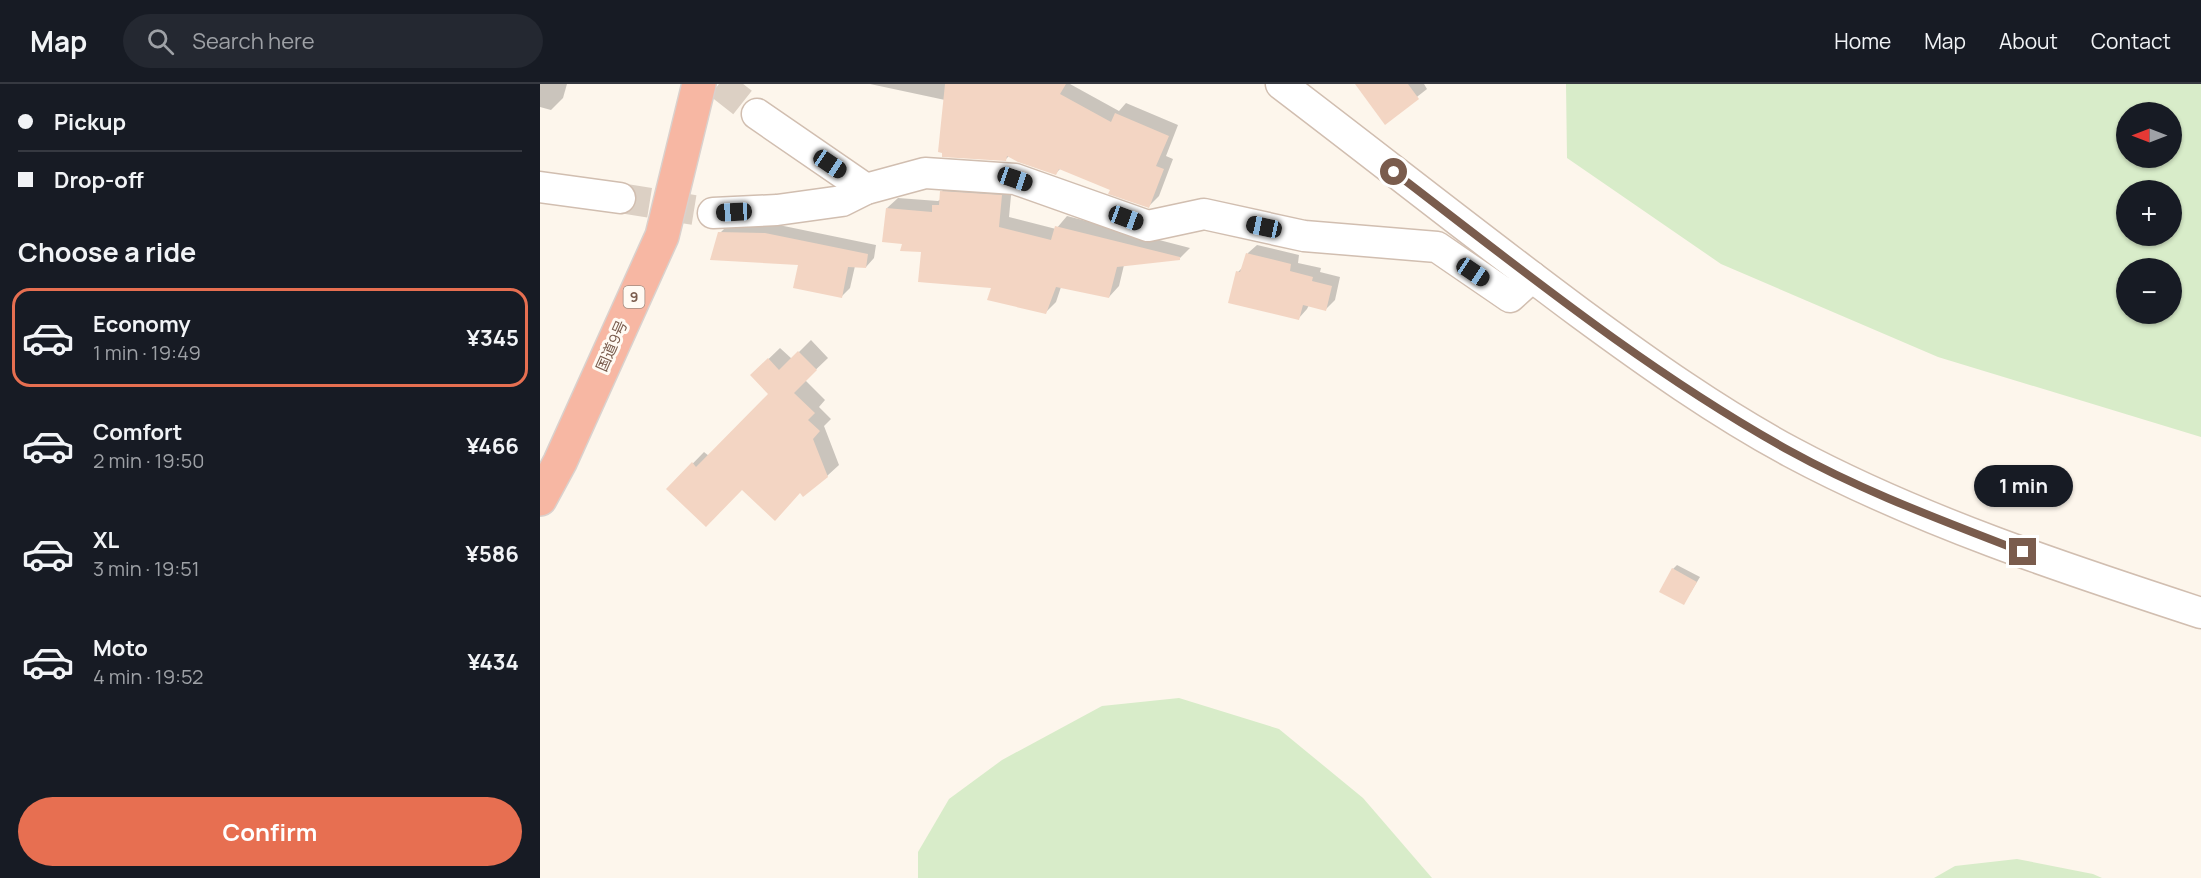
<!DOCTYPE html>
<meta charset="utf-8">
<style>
body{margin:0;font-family:Manrope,"Noto Sans JP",sans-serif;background:#242831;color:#f1f3f6;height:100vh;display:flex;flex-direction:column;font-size:22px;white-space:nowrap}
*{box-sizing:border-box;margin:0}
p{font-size:20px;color:#9ea1a6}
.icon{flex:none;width:33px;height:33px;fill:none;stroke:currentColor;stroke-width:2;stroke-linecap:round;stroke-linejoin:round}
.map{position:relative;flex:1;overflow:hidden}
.sheet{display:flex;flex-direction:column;background:#171b24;width:540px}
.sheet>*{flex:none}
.hud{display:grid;align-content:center;height:132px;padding:0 18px;background:#171b24}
.needle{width:39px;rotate:270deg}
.tools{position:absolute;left:1576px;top:18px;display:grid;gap:12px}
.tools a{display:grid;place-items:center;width:66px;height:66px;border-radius:50%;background:#171b24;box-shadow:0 2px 4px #0004;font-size:30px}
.end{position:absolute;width:27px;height:27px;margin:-14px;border:8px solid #7a5c4d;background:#fff;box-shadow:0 0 0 3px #fff}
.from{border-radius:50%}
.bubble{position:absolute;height:42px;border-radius:21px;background:#171b24;box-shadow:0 2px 4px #0004;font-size:20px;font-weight:700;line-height:42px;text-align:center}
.car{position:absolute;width:18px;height:36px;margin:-18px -9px;border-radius:8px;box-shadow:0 0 4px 2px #0007;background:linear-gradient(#222 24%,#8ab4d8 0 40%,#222 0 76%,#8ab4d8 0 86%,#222 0)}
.hud b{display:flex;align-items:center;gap:21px;height:57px;font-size:22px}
.hud b+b{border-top:2px solid #363941}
.hud i{width:15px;height:15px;background:#f1f3f6}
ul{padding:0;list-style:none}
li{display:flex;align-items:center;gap:18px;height:99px;margin:0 12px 9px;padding:0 6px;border:3px solid transparent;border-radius:18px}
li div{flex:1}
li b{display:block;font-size:22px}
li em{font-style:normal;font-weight:700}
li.current{border-color:#e76f51}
li>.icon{width:54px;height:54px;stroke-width:1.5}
h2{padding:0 18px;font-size:27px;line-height:72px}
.primary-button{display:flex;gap:12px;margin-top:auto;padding:12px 18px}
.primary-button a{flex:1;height:69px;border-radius:36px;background:#e76f51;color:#fff;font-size:24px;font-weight:700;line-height:69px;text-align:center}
header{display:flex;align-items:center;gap:36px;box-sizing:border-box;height:84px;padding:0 30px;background:#171b24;border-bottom:2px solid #363941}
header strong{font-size:28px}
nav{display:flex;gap:33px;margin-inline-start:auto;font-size:21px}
.search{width:420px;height:54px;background:#242831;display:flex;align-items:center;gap:15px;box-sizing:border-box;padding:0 21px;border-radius:33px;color:#9ea1a6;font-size:22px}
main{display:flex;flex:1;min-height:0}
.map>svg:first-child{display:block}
.green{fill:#d8ecc9;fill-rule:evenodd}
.shadow{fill:#0003}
.building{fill:#f3d5c3}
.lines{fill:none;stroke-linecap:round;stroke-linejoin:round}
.minor-tunnel{stroke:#dcd0c4;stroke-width:30;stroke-dasharray:30 15;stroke-linecap:butt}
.minor-casing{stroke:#d1beb0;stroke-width:33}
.highway-casing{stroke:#dad1cd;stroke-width:36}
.minor{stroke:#fff;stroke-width:30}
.highway{stroke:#f7b7a3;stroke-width:33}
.route{stroke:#7a5c4d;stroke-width:8}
.labels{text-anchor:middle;stroke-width:6;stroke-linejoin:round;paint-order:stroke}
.shield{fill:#fffaf3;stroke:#a28b7f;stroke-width:1.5}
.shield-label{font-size:14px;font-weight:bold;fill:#7a5c4d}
.street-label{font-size:15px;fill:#7a5c4d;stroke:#fffaf3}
</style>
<header>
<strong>Map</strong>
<div class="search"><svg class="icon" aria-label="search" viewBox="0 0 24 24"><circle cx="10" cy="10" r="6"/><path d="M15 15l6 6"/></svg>Search here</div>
<nav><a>Home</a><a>Map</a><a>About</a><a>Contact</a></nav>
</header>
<main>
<section class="sheet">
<div class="hud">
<b><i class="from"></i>Pickup</b>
<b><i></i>Drop-off</b>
</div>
<h2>Choose a ride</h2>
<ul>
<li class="current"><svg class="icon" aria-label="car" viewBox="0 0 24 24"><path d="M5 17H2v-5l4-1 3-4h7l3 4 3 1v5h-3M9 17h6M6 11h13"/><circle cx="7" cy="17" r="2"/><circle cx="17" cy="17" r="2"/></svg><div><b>Economy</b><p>1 min · 19:49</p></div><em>¥345</em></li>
<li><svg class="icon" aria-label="car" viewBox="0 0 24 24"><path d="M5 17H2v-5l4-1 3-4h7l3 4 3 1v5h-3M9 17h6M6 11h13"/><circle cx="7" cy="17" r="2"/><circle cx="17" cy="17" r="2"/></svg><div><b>Comfort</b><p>2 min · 19:50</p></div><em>¥466</em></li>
<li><svg class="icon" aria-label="car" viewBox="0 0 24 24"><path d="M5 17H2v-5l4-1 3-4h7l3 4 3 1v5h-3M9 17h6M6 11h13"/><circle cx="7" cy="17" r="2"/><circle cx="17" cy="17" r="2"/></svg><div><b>XL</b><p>3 min · 19:51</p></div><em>¥586</em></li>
<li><svg class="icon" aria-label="car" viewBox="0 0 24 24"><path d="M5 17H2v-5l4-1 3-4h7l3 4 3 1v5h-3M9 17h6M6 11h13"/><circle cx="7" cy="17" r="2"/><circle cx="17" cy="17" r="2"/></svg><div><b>Moto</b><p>4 min · 19:52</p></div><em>¥434</em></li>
</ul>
<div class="primary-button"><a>Confirm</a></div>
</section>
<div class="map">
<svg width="1661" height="794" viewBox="0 0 1661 794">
<rect width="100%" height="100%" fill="#fdf6ec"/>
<g class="green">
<path d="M1026 0H1661V353L1398 273 1181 180 1027 74ZM1587 28H1632V74H1587ZM1587 106H1632V152H1587ZM1587 184H1632V230H1587Z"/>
<path d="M639 614 739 645 823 714 892 794H378V768L409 715 462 676 562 622Z"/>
<path d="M1477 775 1553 790 1562 794H1394L1415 782Z"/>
</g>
<g class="shadow">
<path d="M0 0H27L23 14 11 26 0 23Z"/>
<path d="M330 0H530L579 27 586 19 638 41 626 72 633 75 619 112 609 122 521 84 516 89 469 72 465 76 405 16Z"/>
<path d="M817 0H884L887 5 845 38Z"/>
<path d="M412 97 472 101 469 133 516 145 527 132 650 164 639 175 584 181 579 202 569 213 521 203 516 218 506 228 363 158 347 124 358 114 398 117 401 115V108Z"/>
<path d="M189 140H234L336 161 334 174 326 183 315 182 310 204 301 213 260 179 180 149Z"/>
<path d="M717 161 759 171 758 179 781 184 780 188 800 193 795 216 786 225 769 221 767 225 759 234 698 188 703 183 708 169Z"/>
<path d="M271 256 288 274 265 296 285 316 279 323 291 335 284 342 299 381 287 392 261 408 202 404 128 405 164 368 169 372 230 310 212 291 240 264 252 275Z"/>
<path d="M1137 481 1160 493 1144 519 1133 485Z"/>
</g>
<g class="building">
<path d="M405 0H526L520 10 571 38 575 29 629 52 616 82 624 85 609 124 568 110 570 106 519 85 516 91 478 78 467 72 466 77 402 73V69L398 68Z"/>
<path d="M815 0H868L879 15 845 41Z"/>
<path d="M400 107 462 111 459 143 511 156 515 142 640 173V176L577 183 569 214 516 203 506 230 447 216 451 204 378 198 381 168 360 167 362 160 342 158 346 124 392 128V121H399Z"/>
<path d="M178 148 225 149 328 170 326 184 308 183 302 214 253 204 258 181 170 176Z"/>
<path d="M706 169 751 180 750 187 773 193 772 197 792 202 786 227 763 221 759 236 688 219 696 187 700 188Z"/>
<path d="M258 267 277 286 254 309 275 329 268 336 280 347 273 355 288 393 263 413 260 409 235 437 202 406 166 443 126 405 152 378 156 383 228 310 210 291 228 274 239 286Z"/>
<path d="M1132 484 1157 498 1144 521 1119 508Z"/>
</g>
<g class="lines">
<g class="minor-tunnel">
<path d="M179 0 217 30"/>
<path d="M80 114 173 129"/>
</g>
<g class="minor-casing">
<g id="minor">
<path d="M741 0C841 76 939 154 1040 229 1108 279 1177 328 1251 368 1380 437 1523 484 1661 529"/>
<path d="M217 30 326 105"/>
<path d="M0 103 80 114"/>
<path d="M173 129 237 126 302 117 326 105 385 89 475 95 608 142 664 130 764 152 897 163 970 213 992 193"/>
</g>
</g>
<g class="highway-casing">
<path id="highway" d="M0 415 20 378 122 152 159 0"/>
</g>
<use href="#minor" class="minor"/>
<use href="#highway" class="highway"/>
</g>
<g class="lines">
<path class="route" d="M854 88C982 186 1109 289 1250 367 1324 408 1404 437 1483 468"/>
</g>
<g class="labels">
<rect class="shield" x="83.5" y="202" width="21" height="22" rx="4.5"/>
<g class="shield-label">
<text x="94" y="218">9</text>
</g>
<g class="street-label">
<text transform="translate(72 262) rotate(-66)" y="5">国道9号</text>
</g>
</g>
</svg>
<div class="tools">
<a><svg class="needle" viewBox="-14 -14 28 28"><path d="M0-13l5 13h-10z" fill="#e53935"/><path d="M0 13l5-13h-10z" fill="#9ea1a6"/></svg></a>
<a>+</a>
<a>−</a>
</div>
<i class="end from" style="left:854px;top:88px"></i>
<i class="end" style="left:1483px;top:468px"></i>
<div class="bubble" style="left:1434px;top:381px;width:99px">1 min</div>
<i class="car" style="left:290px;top:80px;rotate:124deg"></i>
<i class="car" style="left:475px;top:95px;rotate:109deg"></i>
<i class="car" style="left:194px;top:128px;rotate:267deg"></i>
<i class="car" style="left:586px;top:134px;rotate:110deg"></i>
<i class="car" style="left:724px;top:143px;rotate:282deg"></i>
<i class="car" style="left:933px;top:188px;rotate:124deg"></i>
</div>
</main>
